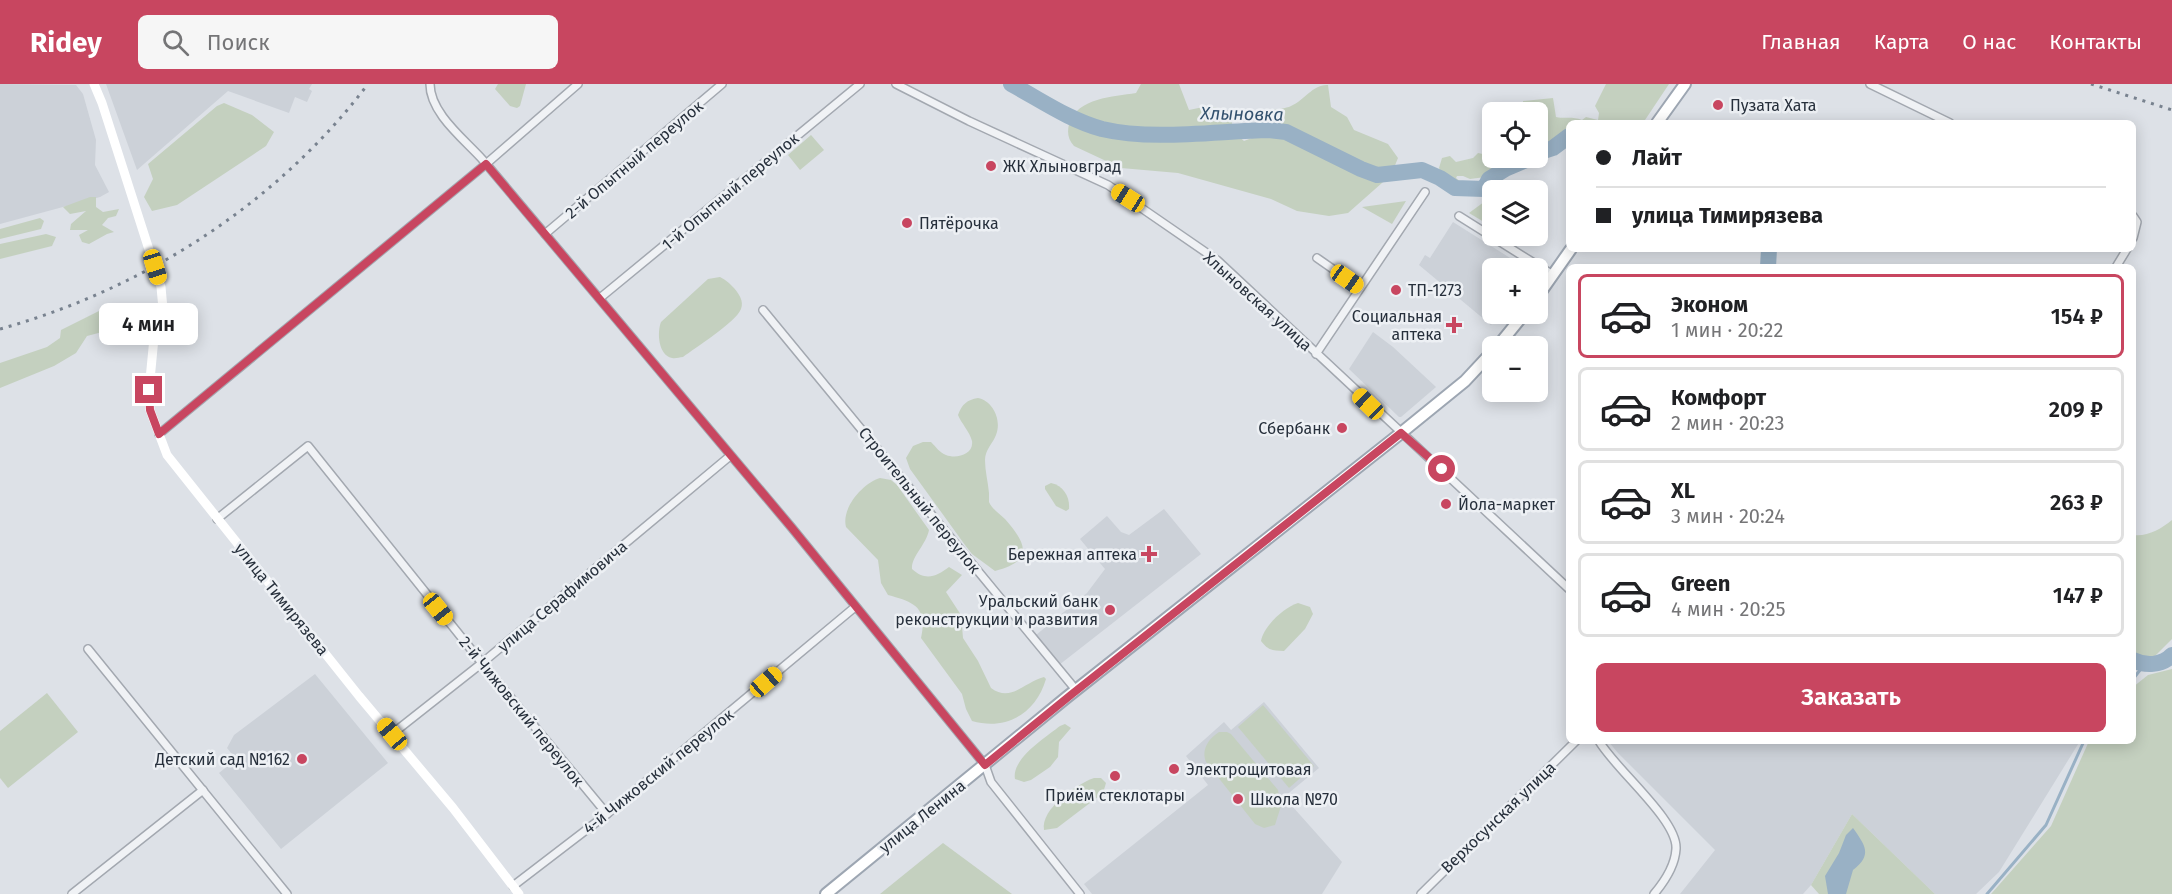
<!DOCTYPE html>
<html lang="ru">
<meta charset="utf-8">
<style>
body{margin:0;font-family:"Fira Sans",sans-serif;background:#f6f6f6;color:#202124;height:100vh;display:flex;flex-direction:column;font-size:22px;white-space:nowrap}
*{box-sizing:border-box;margin:0}
p{font-size:20px;color:#757577}
.icon{flex:none;width:33px;height:33px;fill:none;stroke:currentColor;stroke-width:2;stroke-linecap:round;stroke-linejoin:round}
.map{position:relative;flex:1;overflow:hidden}
.panel{position:absolute;left:1566px;top:180px;width:570px;height:480px;display:flex;flex-direction:column;background:#fff;border-radius:9px;box-shadow:0 3px 15px #0003}
.panel>*{flex:none}
.banner{position:absolute;left:1566px;top:36px;width:570px;height:132px;border-radius:9px;box-shadow:0 3px 15px #0003;display:grid;align-content:center;height:132px;padding:0 30px;background:#fff}
.fabs{position:absolute;left:1482px;top:18px;display:grid;gap:12px}
.fabs a{display:grid;place-items:center;width:66px;height:66px;border-radius:9px;background:#fff;box-shadow:0 3px 15px #0003;font-size:30px}
.end{position:absolute;width:27px;height:27px;margin:-14px;border:8px solid #c84660;background:#fff;box-shadow:0 0 0 3px #fff}
.from{border-radius:50%}
.bubble{position:absolute;height:42px;border-radius:9px;background:#fff;box-shadow:0 3px 15px #0003;font-size:20px;font-weight:600;line-height:42px;text-align:center}
.car{position:absolute;width:18px;height:36px;margin:-18px -9px;border-radius:8px;box-shadow:0 0 4px 2px #0007;background:linear-gradient(#f5c518 24%,#345 0 40%,#f5c518 0 76%,#345 0 86%,#f5c518 0)}
.banner b{display:flex;align-items:center;gap:21px;height:57px;font-size:22px}
.banner b+b{border-top:2px solid #e0e0e0}
.banner i{width:15px;height:15px;background:#202124}
ul{padding:10px 0 0;list-style:none}
li{display:flex;align-items:center;gap:18px;height:84px;margin:0 12px 9px;padding:0 18px;border:3px solid #e0e0e0;border-radius:9px}
li div{flex:1}
li b{display:block;font-size:22px}
li em{font-style:normal;font-weight:600}
li.current{border-color:#c84660}
li>.icon{width:54px;height:54px;stroke-width:1.5}
.button{display:flex;gap:12px;margin-top:auto;padding:12px 30px}
.button a{flex:1;height:69px;border-radius:9px;background:#c84660;color:#fff;font-size:24px;font-weight:600;line-height:69px;text-align:center}
header{display:flex;align-items:center;gap:36px;box-sizing:border-box;height:84px;padding:0 30px;background:#c84660;color:#fff}
header strong{font-size:28px}
nav{display:flex;gap:33px;margin-inline-start:auto;font-size:21px}
.search{width:420px;height:54px;background:#f6f6f6;display:flex;align-items:center;gap:15px;box-sizing:border-box;padding:0 21px;border-radius:9px;color:#757577;font-size:22px}
.map>svg:first-child{display:block}
.built{fill:#ccd1d8}
.green{fill:#c4d0bf}
.water{fill:#99b1c5}
.lines{fill:none;stroke-linecap:round;stroke-linejoin:round}
.stream{stroke:#99b1c5;stroke-width:3}
.river{stroke:#99b1c5;stroke-width:16}
.minor-casing{stroke:#a3a8b0;stroke-width:10}
.primary-casing{stroke:#9da6b2;stroke-width:14}
.minor{stroke:#f0f2f5;stroke-width:7}
.secondary{stroke:#fff;stroke-width:9}
.primary{stroke:#fff;stroke-width:10}
.rail{stroke:#78828f;stroke-width:3;stroke-dasharray:3 6;stroke-linecap:butt}
.route{stroke:#c84660;stroke-width:8}
.poi-dot{fill:#c84660;stroke:#edf0f4;stroke-width:2}
.labels{text-anchor:middle;stroke-width:5;stroke-linejoin:round;paint-order:stroke}
.poi-label{font-size:16px;fill:#27303c;stroke:#edf0f4;text-anchor:start}
.street-label{font-size:16px;fill:#27303c;stroke:#edf0f4}
.water-label{font-size:18px;font-style:italic;fill:#33516e;stroke:#edf0f4}
</style>
<header>
<strong>Ridey</strong>
<div class="search"><svg class="icon" aria-label="search" viewBox="0 0 24 24"><circle cx="10" cy="10" r="6"/><path d="M15 15l6 6"/></svg>Поиск</div>
<nav><a>Главная</a><a>Карта</a><a>О нас</a><a>Контакты</a></nav>
</header>
<div class="map">
<svg width="2172" height="810" viewBox="0 0 2172 810">
<rect width="100%" height="100%" fill="#dde1e7"/>
<g class="built">
<path d="M0 0 76 1 83 10 96 56 95 81 109 108 100 113 0 140Z"/>
<path d="M106 0H312L309 5 312 7 307 18 295 13 289 29 228 7 137 86Z"/>
<path d="M1453 138 1526 184H1492V230H1499L1491 241 1419 181 1425 171 1430 174Z"/>
<path d="M1373 248 1393 263 1436 303 1401 333H1399L1349 285Z"/>
<path d="M1164 425 1201 470 1059 581 1036 551 1087 509 1105 485 1080 455 1107 432 1121 448 1129 451Z"/>
<path d="M315 590 388 679 281 765 219 689 236 675 227 664 234 651Z"/>
<path d="M1264 618 1319 684 1284 713 1342 778 1322 810H1092L1084 800 1208 701 1186 672 1224 638 1231 646Z"/>
<path d="M1608 657H2080L1999 788 1976 810H1935L1852 730 1811 801 1803 810H1680L1715 766 1618 669Z"/>
</g>
<g class="green">
<path d="M498 0H526L520 22 517 24 510 22 495 5Z"/>
<path d="M1141 0H1179L1189 26 1208 22 1227 26 1236 50 1244 57 1257 52 1267 27C1275 25 1285 25 1291 22 1305 16 1313 0 1328 1L1331 23 1347 33 1354 46 1388 60 1398 74 1391 91 1348 129 1329 132 1297 127 1271 115 1178 89 1121 84 1074 62C1068 55 1067 49 1069 40 1078 13 1113 13 1136 9Z"/>
<path d="M1606 0H1669L1643 39H1569V48C1555 52 1556 62 1538 66V28H1524L1523 17 1553 14 1556 33C1566 35 1572 32 1582 36L1586 33 1598 36 1599 29 1595 22Z"/>
<path d="M224 19 252 31 274 48 266 62 177 121 152 127 144 113 153 95 148 80 217 22Z"/>
<path d="M811 51 824 66 800 86 788 71Z"/>
<path d="M1478 69 1492 72V74H1527L1504 82 1493 92 1470 95 1463 92H1457L1456 94 1462 99 1461 104 1455 107 1448 104 1439 84 1442 74 1450 72 1456 78 1473 74Z"/>
<path d="M90 113H96V123L103 128 119 125 116 132 108 134 102 141 114 148 107 150 89 160 82 158 79 151 88 146H70L71 140 86 127 70 130 63 123Z"/>
<path d="M1488 115 1492 121 1484 138 1469 129Z"/>
<path d="M1406 117 1392 140 1362 123Z"/>
<path d="M40 134 44 137 41 145 0 155V145Z"/>
<path d="M46 150 56 153 52 162 0 175V160Z"/>
<path d="M720 193C726 196 729 199 734 204 739 210 744 217 741 225 736 238 695 264 683 273 679 273 676 275 672 274 658 271 657 248 661 238L708 195Z"/>
<path d="M113 220 125 242 87 252 76 269 54 282 0 304V279L47 263 60 254 61 246Z"/>
<path d="M978 314C993 317 1002 336 996 351 993 359 985 366 985 376 985 387 988 398 989 409 989 411 989 416 989 418 992 425 1000 430 1005 435 1027 460 1034 477 995 487L972 470 965 461 910 385 906 374 913 362 923 358H931C936 363 940 369 946 371 956 375 974 371 972 357 970 348 961 339 958 331 962 320 967 316 978 314Z"/>
<path d="M880 394 891 396 897 401 929 446C926 461 911 473 912 485 925 497 936 493 949 483L962 491 946 508 961 531 963 554 978 577 991 604C1011 619 1024 598 1044 593L1046 595C1036 629 1007 647 972 637L966 625 962 610 921 554C928 523 914 518 888 511L881 499 878 476 846 443C841 424 863 399 880 394Z"/>
<path d="M1051 399C1064 402 1070 413 1069 425L1066 427 1056 422 1045 405V402Z"/>
<path d="M2172 436V555L2153 574 2133 570V451C2147 453 2161 445 2172 436Z"/>
<path d="M1298 519 1310 523 1313 530 1305 545 1284 567C1272 567 1268 566 1261 557 1263 543 1284 523 1298 519Z"/>
<path d="M2172 585V810H1991L2051 742 2089 657H2133V603L2148 591Z"/>
<path d="M47 609 78 648 8 704 0 694V647Z"/>
<path d="M1263 621 1314 682 1289 704 1238 643Z"/>
<path d="M1065 640 1071 644 1059 658 1058 673 1050 683 1031 696 1024 698 1015 695C1011 675 1046 653 1060 642Z"/>
<path d="M1219 648H1227L1231 650 1278 706 1281 722 1275 741 1264 744 1255 740 1206 678C1201 666 1208 655 1219 648Z"/>
<path d="M1094 694H1101L1106 699 1103 709 1057 744 1044 746C1040 725 1077 700 1094 694Z"/>
<path d="M1852 730 1935 810H1819L1811 801Z"/>
<path d="M943 759 1012 810H880Z"/>
</g>
<path class="water" d="M1853 744C1865 761 1873 771 1853 786L1846 810H1828L1825 792 1839 769 1846 751Z"/>
<g class="lines">
<g class="stream">
<path d="M2133 595 2144 581"/>
<path d="M1987 810 2046 741 2084 657"/>
</g>
<g class="river">
<path d="M1011 0C1041 16 1069 36 1102 45 1152 57 1218 47 1269 46L1286 48 1361 85 1377 91 1422 86 1440 94 1455 104 1484 105 1489 95 1507 84 1531 74"/>
<path d="M1538 69 1553 64 1569 52"/>
<path d="M1768 183 1769 165"/>
<path d="M2133 576C2145 582 2162 582 2172 571"/>
</g>
<g class="minor-casing">
<g id="minor">
<path d="M430 0C430 29 464 55 482 75L792 444 985 681 991 698 1080 810"/>
<path d="M896 0 969 37 1108 101 1217 176 1569 505"/>
<path d="M1870 0 1950 39"/>
<path d="M1459 132 1553 191"/>
<path d="M2133 132 2137 138 2133 154"/>
<path d="M545 150 722 0"/>
<path d="M1317 174 1360 204"/>
<path d="M2116 183 2127 165"/>
<path d="M600 214 860 0"/>
<path d="M763 226 1076 606"/>
<path d="M1316 270 1425 108"/>
<path d="M159 350 486 80 578 0"/>
<path d="M217 435 308 362 482 579 607 730"/>
<path d="M88 565 287 810"/>
<path d="M392 650 482 579 730 372"/>
<path d="M1599 657C1616 686 1678 736 1676 765 1675 782 1665 797 1654 810"/>
<path d="M513 802 607 730 855 523"/>
<path d="M72 810 203 706"/>
<path d="M1421 810 1576 657"/>
</g>
</g>
<g class="primary-casing">
<g id="primary">
<path d="M1657 39 1685 0"/>
<path d="M1538 212 1571 165"/>
<path d="M1498 262 1524 230"/>
<path d="M826 810 1067 613 1401 349 1465 297 1492 268"/>
</g>
</g>
<use href="#minor" class="minor"/>
<path class="secondary" d="M94 0 102 19 161 203 163 225 154 254 149 306 150 326 167 371 359 612 453 724 519 810"/>
<use href="#primary" class="primary"/>
<g class="rail">
<path d="M2091 0 2172 26"/>
<path d="M0 245C144 205 277 120 368 0"/>
</g>
</g>
<g class="lines">
<path class="route" d="M149 306 150 326 159 350 486 80 792 444 985 681 1072 610 1401 349 1442 385"/>
</g>
<g class="poi-dot">
<circle cx="1718" cy="21" r="6"/>
<circle cx="991" cy="82" r="6"/>
<circle cx="907" cy="139" r="6"/>
<circle cx="1396" cy="206" r="6"/>
<path d="M1451 232h6v6h6v6h-6v6h-6v-6h-6v-6h6z"/>
<circle cx="1342" cy="344" r="6"/>
<circle cx="1446" cy="420" r="6"/>
<path d="M1146 461h6v6h6v6h-6v6h-6v-6h-6v-6h6z"/>
<circle cx="1110" cy="526" r="6"/>
<circle cx="302" cy="675" r="6"/>
<circle cx="1174" cy="685" r="6"/>
<circle cx="1115" cy="692" r="6"/>
<circle cx="1238" cy="715" r="6"/>
</g>
<g class="labels">
<g class="poi-label">
<text x="1730" y="27">Пузата Хата</text>
<text x="1003" y="88">ЖК Хлыновград</text>
<text x="919" y="145">Пятёрочка</text>
<text x="1408" y="212">ТП-1273</text>
<text x="1442" y="238" text-anchor="end">Социальная<tspan x="1442" dy="18">аптека</tspan></text>
<text x="1330" y="350" text-anchor="end">Сбербанк</text>
<text x="1458" y="426">Йола-маркет</text>
<text x="1137" y="476" text-anchor="end">Бережная аптека</text>
<text x="1098" y="523" text-anchor="end">Уральский банк<tspan x="1098" dy="18">реконструкции и развития</tspan></text>
<text x="290" y="681" text-anchor="end">Детский сад №162</text>
<text x="1186" y="691">Электрощитовая</text>
<text x="1115" y="717" text-anchor="middle">Приём стеклотары</text>
<text x="1250" y="721">Школа №70</text>
</g>
<g class="street-label">
<text transform="translate(634 75) rotate(-40)" y="6">2-й Опытный переулок</text>
<text transform="translate(730 107) rotate(-40)" y="6">1-й Опытный переулок</text>
<text transform="translate(1258 217) rotate(42)" y="6">Хлыновская улица</text>
<text transform="translate(920 416) rotate(51)" y="6">Строительный переулок</text>
<text transform="translate(562 512) rotate(-40)" y="6">улица Серафимовича</text>
<text transform="translate(282 515) rotate(51)" y="6">улица Тимирязева</text>
<text transform="translate(522 627) rotate(51)" y="6">2-й Чижовский переулок</text>
<text transform="translate(658 687) rotate(-39)" y="6">4-й Чижовский переулок</text>
<text transform="translate(922 732) rotate(-39)" y="6">улица Ленина</text>
<text transform="translate(1498 733) rotate(-44)" y="6">Верхосунская улица</text>
</g>
<g class="water-label">
<text transform="translate(1242 30) rotate(1)" y="6">Хлыновка</text>
</g>
</g>
</svg>
<div class="fabs">
<a><svg class="icon" aria-label="locate" viewBox="0 0 24 24"><circle cx="12" cy="12" r="6"/><path d="M12 2v4M12 18v4M2 12h4M18 12h4"/></svg></a>
<a><svg class="icon" aria-label="layers" viewBox="0 0 24 24"><path d="M12 4l9 5-9 5-9-5zM3 14l9 5 9-5"/></svg></a>
<a>+</a>
<a>−</a>
</div>
<i class="end from" style="left:1442px;top:385px"></i>
<i class="end" style="left:149px;top:306px"></i>
<div class="bubble" style="left:99px;top:219px;width:99px">4 мин</div>
<i class="car" style="left:1128px;top:114px;rotate:302deg"></i>
<i class="car" style="left:155px;top:183px;rotate:163deg"></i>
<i class="car" style="left:1347px;top:195px;rotate:125deg"></i>
<i class="car" style="left:1368px;top:320px;rotate:314deg"></i>
<i class="car" style="left:438px;top:525px;rotate:141deg"></i>
<i class="car" style="left:766px;top:598px;rotate:49deg"></i>
<i class="car" style="left:392px;top:650px;rotate:320deg"></i>
<div class="banner">
<b><i class="from"></i>Лайт</b>
<b><i></i>улица Тимирязева</b>
</div>
<section class="panel">
<ul>
<li class="current"><svg class="icon" aria-label="car" viewBox="0 0 24 24"><path d="M5 17H2v-5l4-1 3-4h7l3 4 3 1v5h-3M9 17h6M6 11h13"/><circle cx="7" cy="17" r="2"/><circle cx="17" cy="17" r="2"/></svg><div><b>Эконом</b><p>1 мин · 20:22</p></div><em>154 ₽</em></li>
<li><svg class="icon" aria-label="car" viewBox="0 0 24 24"><path d="M5 17H2v-5l4-1 3-4h7l3 4 3 1v5h-3M9 17h6M6 11h13"/><circle cx="7" cy="17" r="2"/><circle cx="17" cy="17" r="2"/></svg><div><b>Комфорт</b><p>2 мин · 20:23</p></div><em>209 ₽</em></li>
<li><svg class="icon" aria-label="car" viewBox="0 0 24 24"><path d="M5 17H2v-5l4-1 3-4h7l3 4 3 1v5h-3M9 17h6M6 11h13"/><circle cx="7" cy="17" r="2"/><circle cx="17" cy="17" r="2"/></svg><div><b>XL</b><p>3 мин · 20:24</p></div><em>263 ₽</em></li>
<li><svg class="icon" aria-label="car" viewBox="0 0 24 24"><path d="M5 17H2v-5l4-1 3-4h7l3 4 3 1v5h-3M9 17h6M6 11h13"/><circle cx="7" cy="17" r="2"/><circle cx="17" cy="17" r="2"/></svg><div><b>Green</b><p>4 мин · 20:25</p></div><em>147 ₽</em></li>
</ul>
<div class="button"><a>Заказать</a></div>
</section>
</div>
